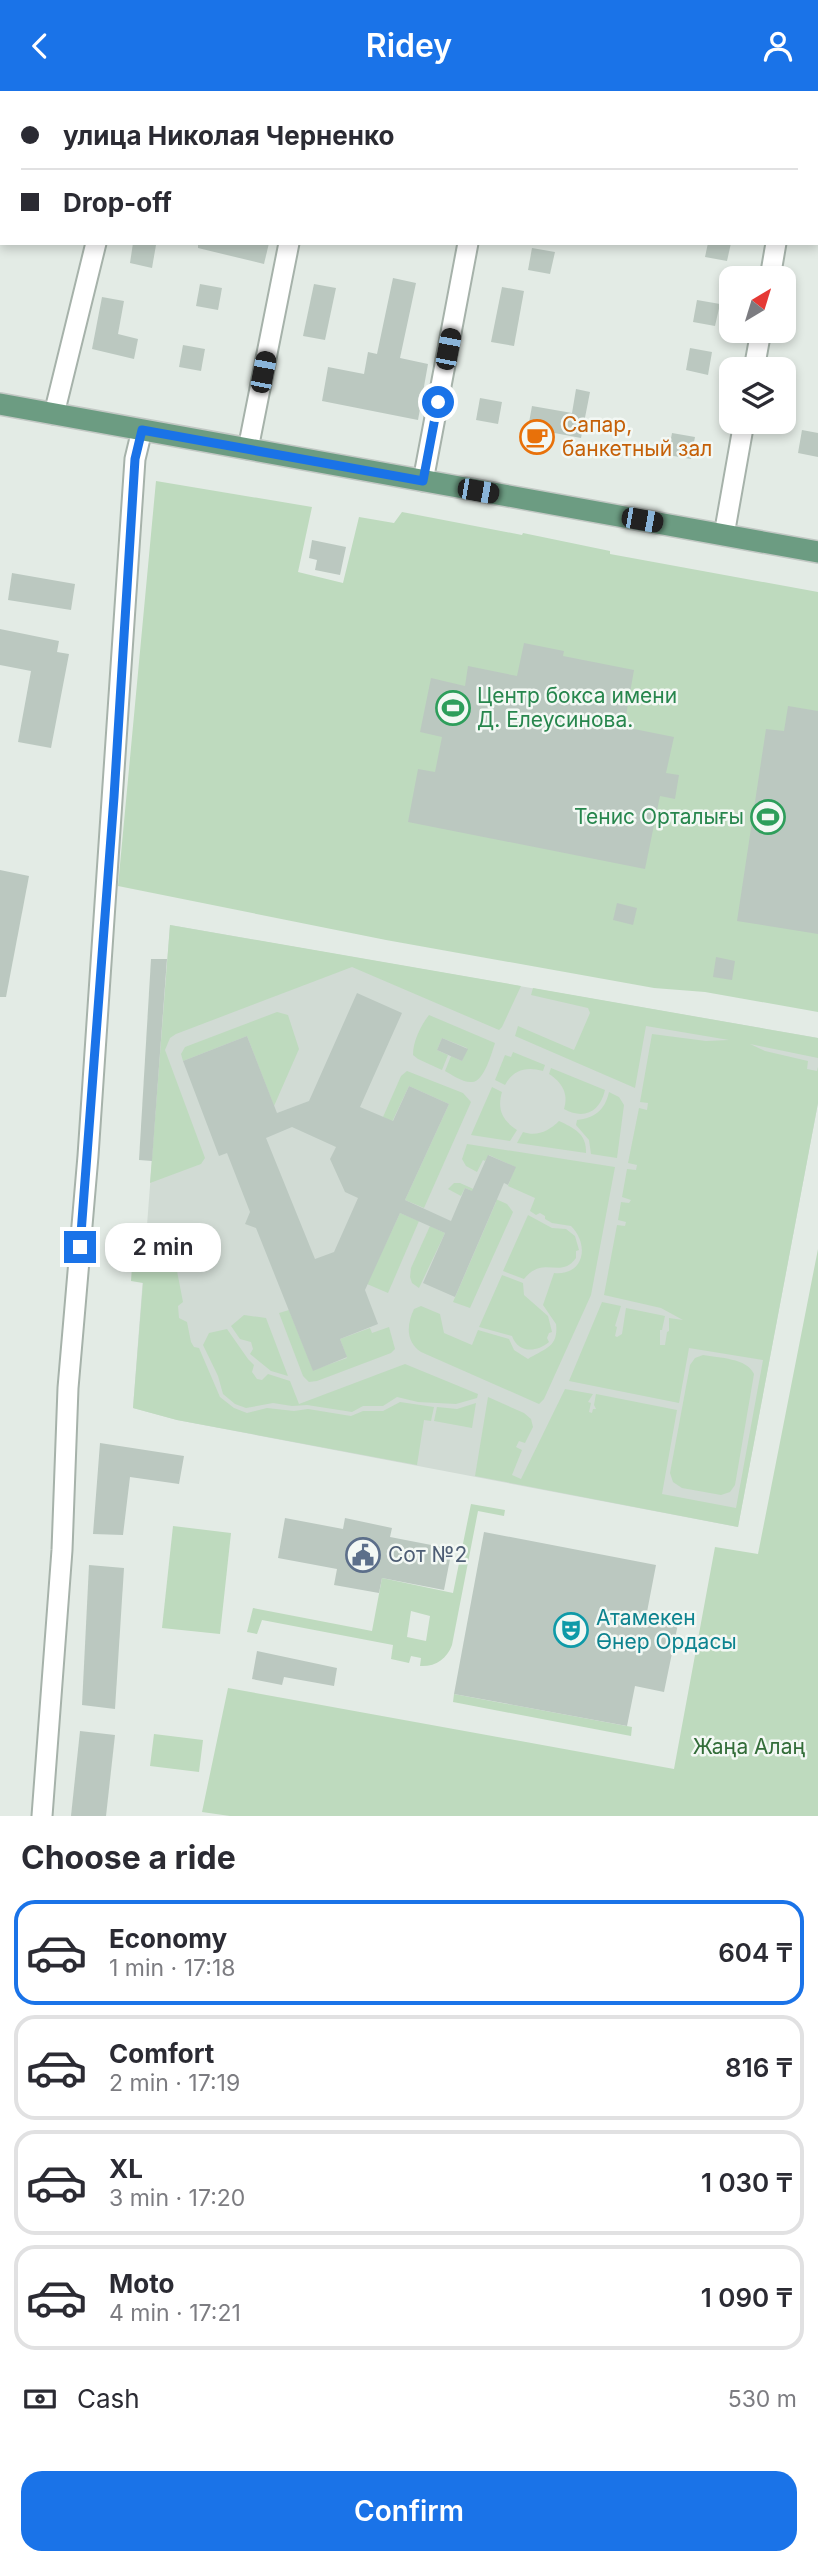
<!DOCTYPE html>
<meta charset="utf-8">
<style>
body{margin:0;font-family:Inter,sans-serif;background:#f7f7f7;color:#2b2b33;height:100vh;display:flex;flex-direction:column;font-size:26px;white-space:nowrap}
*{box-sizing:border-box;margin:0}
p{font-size:23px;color:#7c7c81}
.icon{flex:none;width:38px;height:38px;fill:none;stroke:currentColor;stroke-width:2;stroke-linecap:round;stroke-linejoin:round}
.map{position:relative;height:1725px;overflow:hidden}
.side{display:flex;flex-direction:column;background:#fff;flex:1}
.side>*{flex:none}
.guide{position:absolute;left:0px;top:0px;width:819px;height:154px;box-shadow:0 4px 10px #0003;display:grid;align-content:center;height:154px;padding:0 21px;background:#fff}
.needle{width:46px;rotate:38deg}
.fabs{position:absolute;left:719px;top:175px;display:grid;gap:14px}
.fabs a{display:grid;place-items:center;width:77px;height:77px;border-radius:14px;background:#fff;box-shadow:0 4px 10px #0003;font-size:35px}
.end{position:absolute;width:32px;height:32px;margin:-16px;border:9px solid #1a73e8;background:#fff;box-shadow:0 0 0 4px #fff}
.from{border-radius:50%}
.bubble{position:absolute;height:49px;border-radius:21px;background:#fff;box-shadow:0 4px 10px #0003;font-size:23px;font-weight:600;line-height:49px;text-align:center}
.car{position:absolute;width:21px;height:42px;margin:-21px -10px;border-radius:9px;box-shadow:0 0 5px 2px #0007;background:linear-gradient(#222 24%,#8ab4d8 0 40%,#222 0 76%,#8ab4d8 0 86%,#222 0)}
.guide b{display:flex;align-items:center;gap:24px;height:66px;font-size:26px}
.guide b+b{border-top:2px solid #e1e1e2}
.guide i{width:18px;height:18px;background:#2b2b33}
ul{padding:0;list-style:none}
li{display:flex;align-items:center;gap:21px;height:105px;margin:0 14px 10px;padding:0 7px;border:4px solid #e1e1e2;border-radius:21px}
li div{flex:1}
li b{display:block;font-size:26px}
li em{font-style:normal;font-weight:600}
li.current{border-color:#1a73e8}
li>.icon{width:63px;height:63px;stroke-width:1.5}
h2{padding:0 21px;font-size:32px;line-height:84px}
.pay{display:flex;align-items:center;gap:18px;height:77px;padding:0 21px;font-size:26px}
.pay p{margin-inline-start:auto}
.primary-button{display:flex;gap:14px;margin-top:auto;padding:14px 21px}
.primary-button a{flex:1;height:80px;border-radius:21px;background:#1a73e8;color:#fff;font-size:28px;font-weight:600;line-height:80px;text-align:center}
header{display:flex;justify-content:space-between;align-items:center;height:91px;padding:0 21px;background:#1a73e8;color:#fff;font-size:32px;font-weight:600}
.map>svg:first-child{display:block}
.built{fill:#d1dbd4}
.green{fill:#bedabe;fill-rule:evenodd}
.building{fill:#bbc8c0;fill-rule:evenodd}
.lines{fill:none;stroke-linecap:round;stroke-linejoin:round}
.minor-casing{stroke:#a6b2aa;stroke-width:23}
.major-casing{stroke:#c2c8c4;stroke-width:24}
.minor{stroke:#fff;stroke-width:19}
.major{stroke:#6c9c82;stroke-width:21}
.route{stroke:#1a73e8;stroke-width:9}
.labels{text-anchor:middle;stroke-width:5;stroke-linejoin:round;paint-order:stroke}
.food-label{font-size:21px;fill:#c56008;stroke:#f3f8f4;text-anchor:start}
.leisure-label{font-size:21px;fill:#27864d;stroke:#f3f8f4;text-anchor:start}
.service-label{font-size:21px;fill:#4e5e75;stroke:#f3f8f4;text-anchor:start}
.culture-label{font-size:21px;fill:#0d838f;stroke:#f3f8f4;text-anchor:start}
.park-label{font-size:21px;fill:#336d39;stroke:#f3f8f4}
</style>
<header><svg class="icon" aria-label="back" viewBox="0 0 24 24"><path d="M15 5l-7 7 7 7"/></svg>Ridey<svg class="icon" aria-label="person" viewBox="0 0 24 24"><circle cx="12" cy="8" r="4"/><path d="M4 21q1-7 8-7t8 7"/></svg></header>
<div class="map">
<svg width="818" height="1725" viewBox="0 0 818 1725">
<rect width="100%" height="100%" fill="#e3ebe5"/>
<path class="built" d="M170 834 818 947V1012L738 1436 177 1329 133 1317Z"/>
<g class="green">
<path d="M156 390 312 416 298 481 343 492 359 426 394 432 402 421 522 444 523 442 610 460V463L818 501V921L705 901 654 897 386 849 118 795Z"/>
<path d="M170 834 521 895 502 936 499 939 352 876 176 943 170 947 165 959 205 1067 201 1073 150 1092Z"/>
<path d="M533 897 818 947V967L750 953 765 960 808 970 807 978 817 980 818 976V1012L738 1436 475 1385 488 1306 524 1322 531 1328 533 1336 525 1352 519 1350 516 1356 522 1359 512 1384 521 1388 565 1298 593 1303 588 1311 591 1312 589 1321 592 1322 593 1318H596L594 1314 596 1303 677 1319 662 1403 736 1417 763 1269 689 1257 679 1312 569 1290 602 1211 621 1215 615 1235 617 1236 615 1245 617 1246 622 1243 626 1217 665 1225 662 1239H660V1254H665L667 1241 669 1240V1227L683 1229 661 1217 604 1204 617 1134 625 1135 626 1131 618 1129 621 1111 629 1112 631 1109 622 1106 627 1078 636 1079 637 1074 628 1072 639 1017 647 1019 648 1012 640 1011 652 943 706 950 729 949 646 935 635 997 515 945 518 935 574 959 590 922 588 917 531 904Z"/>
<path d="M277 921 288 924 299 958 274 1015 247 945 183 970 181 963 185 956Z"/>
<path d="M429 924 495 952C492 961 484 991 472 991 464 992 452 984 445 980L451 965 462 970 467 957 442 947 437 959 448 964 442 979 418 968 413 964C413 950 421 934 429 924Z"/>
<path d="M513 961 545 974 543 980C526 975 513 979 505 994L495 989 505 964 511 966Z"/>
<path d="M551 977 605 999C600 1021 584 1029 564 1018 569 1003 562 991 549 983Z"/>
<path d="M407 980 463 1002 471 1011 424 1117 405 1109 449 1013 409 995 392 1031 383 1026 401 985Z"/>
<path d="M492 996 502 1001C497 1018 502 1029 517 1039L510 1050 471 1044Z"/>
<path d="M609 1001 619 1006 624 1014 617 1067 591 1063 589 1049 576 1034 577 1029C595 1027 605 1019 609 1001Z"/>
<path d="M559 1030C574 1037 587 1043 586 1062L517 1052 523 1041C537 1046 549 1040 559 1030Z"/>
<path d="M467 1053 615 1076 591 1204 544 1308 539 1313 421 1261C405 1250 407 1233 414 1218L421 1215 440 1223 444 1242 472 1254 478 1239 509 1248 514 1259 528 1268C543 1258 559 1257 556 1233L543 1214 554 1182C584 1185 590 1154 571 1135L552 1132 545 1128V1125L540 1122 536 1124 530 1120 535 1107 508 1095 515 1076 489 1064 485 1070 483 1069 477 1081 466 1075 462 1068Z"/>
<path d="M454 1092H460L507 1113 513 1121 470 1217 453 1211 496 1111 465 1097 461 1105 448 1098Z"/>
<path d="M400 1122 419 1130 388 1202 367 1193Z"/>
<path d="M528 1124 552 1137 566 1138 575 1145 579 1159 576 1160V1167C560 1189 544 1163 524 1188L503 1180Z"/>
<path d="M430 1135 445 1142 419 1197 412 1192 410 1186 411 1177Z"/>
<path d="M818 1158V1725H230L202 1721 228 1597 674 1678 715 1456 758 1463Z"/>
<path d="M144 1167 177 1180 183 1211 178 1215 179 1227 187 1231 191 1251 194 1256 199 1257 220 1306 234 1317 247 1322 267 1317 294 1320 308 1318 351 1325 363 1320H383L400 1311 434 1316 431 1330 424 1329 417 1374 177 1329 133 1317 143 1192 131 1190 132 1175Z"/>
<path d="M502 1184 523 1192 524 1204 548 1225 552 1241 549 1242 547 1247 549 1251C536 1262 518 1262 512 1245L479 1236Z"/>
<path d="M289 1219 313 1279 347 1267 340 1248 370 1237 372 1242 389 1236 395 1258 391 1262 317 1290 309 1291 303 1285 279 1222Z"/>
<path d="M244 1224 266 1227 288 1285 271 1280 250 1263 253 1258 251 1251 240 1248 231 1235Z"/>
<path d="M227 1238 248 1268 254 1274 252 1281 257 1288 262 1289 268 1283 290 1290 299 1313 405 1273 478 1303 477 1307 456 1313 418 1311 397 1306 383 1315H363L352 1321 307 1314 292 1315 273 1312 246 1317 235 1313 223 1303 218 1285 203 1254 209 1242Z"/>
<path d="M703 1264C719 1267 747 1267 754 1283L735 1394 730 1401 721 1404 682 1397 673 1391 670 1382 690 1274 695 1267Z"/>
<path d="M476 1312 472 1337 434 1330 437 1316 457 1318Z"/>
<path d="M471 1413 505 1419 504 1425 478 1420 452 1554C447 1568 435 1576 420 1575L421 1567 411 1565 409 1572 391 1568 393 1554 262 1529 257 1543 247 1541 253 1517 372 1540 382 1487 453 1502ZM411 1520 430 1525 426 1550 407 1546Z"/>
<path d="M173 1435 231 1442 220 1543 162 1537Z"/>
<path d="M454 1603 632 1636 631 1645 453 1611Z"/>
<path d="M154 1643 203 1649 199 1681 150 1675Z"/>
</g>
<g class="building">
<path d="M133 152 156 154 152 177 130 172Z"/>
<path d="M198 152H269L264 173 198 157Z"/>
<path d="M708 152H731L727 170 705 166Z"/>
<path d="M532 157 555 161 550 183 528 179Z"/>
<path d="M393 187 416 192 400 267 428 273 418 329 322 310 328 276 364 283 368 261 377 263Z"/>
<path d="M200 193 222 197 218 219 196 215Z"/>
<path d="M314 193 336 197 325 249 303 245Z"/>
<path d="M502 196 524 200 514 255 491 251Z"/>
<path d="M102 206 124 210 118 243 138 248 134 268 92 258Z"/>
<path d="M697 209 720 213 715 235 693 231Z"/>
<path d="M183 254 205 258 201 280 179 276Z"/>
<path d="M690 257 712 261 708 284 686 279Z"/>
<path d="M576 298 590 301 581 347 528 337 532 315 572 322Z"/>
<path d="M480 307 502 311 498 333 476 329Z"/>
<path d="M802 339 818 342V366L798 362Z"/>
<path d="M672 342 695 346 691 368 668 364Z"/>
<path d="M312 449 346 456 340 484 315 479 317 469 309 467Z"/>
<path d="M12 482 75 493 71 519 8 509Z"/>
<path d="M0 538 59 550 57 561 69 563 51 657 18 651 31 580 0 574Z"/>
<path d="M524 552 564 560 563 565 634 579 624 636 674 646 666 682 679 684 675 708 660 705 645 778 408 731 418 678 435 681 442 646 420 641 431 587 465 595 468 575 517 585Z"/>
<path d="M788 615 818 620V843L737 830 766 638 784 640Z"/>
<path d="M0 779 29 785 6 906H0Z"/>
<path d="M617 812 637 817 633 834 613 829Z"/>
<path d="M716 866 735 870 732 889 713 886Z"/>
<path d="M151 868H167L152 1070 139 1069Z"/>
<path d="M357 902 402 922 360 1016 393 1030 409 995 449 1013 405 1109 451 1130 465 1097 472 1100 488 1064 516 1076 508 1094 504 1092 455 1206 423 1192 445 1142 400 1122 365 1199 378 1233 340 1248 347 1266 313 1280 256 1137 245 1133 250 1121 227 1062 219 1065 183 970 247 945 277 1022 309 1010ZM292 1036 336 1056 330 1068 345 1101 358 1107 334 1161 315 1168 266 1047Z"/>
<path d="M442 947 468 958 462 970 437 959Z"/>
<path d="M100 1352 184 1365 179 1393 130 1386 123 1444 93 1443Z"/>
<path d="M285 1427 343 1438 345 1427 392 1437 390 1446 452 1458 444 1499 382 1487 379 1502 334 1494 337 1478 278 1467Z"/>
<path d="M484 1441 656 1474 647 1521 679 1528 664 1601 635 1595 627 1635 454 1603Z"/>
<path d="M89 1474 124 1477 115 1618 82 1614Z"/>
<path d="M257 1560 337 1577 334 1595 284 1586 282 1594 252 1588Z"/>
<path d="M80 1640 115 1644 106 1725H71Z"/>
</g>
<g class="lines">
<g class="minor-casing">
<g id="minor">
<path d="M111 2V0"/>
<path d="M321 2V0"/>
<path d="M496 2V0"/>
<path d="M803 2 804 0"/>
<path d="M770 187 776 152"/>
<path d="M754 278 761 240"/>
<path d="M54 323 96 152"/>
<path d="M248 358 289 152"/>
<path d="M423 390 468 152"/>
<path d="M724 444 744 331"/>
<path d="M42 1725 62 1459 68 1297 88 1065 135 368 142 339"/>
</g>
</g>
<g class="major-casing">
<path id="major" d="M0 313 818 461"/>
</g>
<use href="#minor" class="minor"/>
<use href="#major" class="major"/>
</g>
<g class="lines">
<path class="route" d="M80 1156 114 706 135 368 142 339 423 390 438 311"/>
</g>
<defs>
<g id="cafe-ring" transform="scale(1.75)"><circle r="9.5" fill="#f3f8f4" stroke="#e8710a" stroke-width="1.5"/><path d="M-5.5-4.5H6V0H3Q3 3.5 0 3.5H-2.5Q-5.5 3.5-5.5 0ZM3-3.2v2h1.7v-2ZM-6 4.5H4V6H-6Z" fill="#e8710a"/></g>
<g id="stadium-ring" transform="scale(1.75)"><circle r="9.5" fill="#f3f8f4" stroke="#2e9e5b" stroke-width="1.5"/><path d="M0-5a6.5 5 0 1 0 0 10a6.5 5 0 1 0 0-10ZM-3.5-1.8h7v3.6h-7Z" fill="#2e9e5b"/></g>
<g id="civic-ring" transform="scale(1.75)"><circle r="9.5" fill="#f3f8f4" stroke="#5c6f8a" stroke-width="1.5"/><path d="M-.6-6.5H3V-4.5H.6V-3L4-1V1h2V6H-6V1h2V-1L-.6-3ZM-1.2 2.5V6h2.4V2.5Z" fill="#5c6f8a"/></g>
<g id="theatre-ring" transform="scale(1.75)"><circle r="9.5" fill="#f3f8f4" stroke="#0f9aa8" stroke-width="1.5"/><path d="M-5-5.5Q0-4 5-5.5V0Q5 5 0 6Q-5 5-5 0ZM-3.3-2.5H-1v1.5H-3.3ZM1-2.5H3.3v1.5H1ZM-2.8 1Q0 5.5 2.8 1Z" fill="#0f9aa8"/></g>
</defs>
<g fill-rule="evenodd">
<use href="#cafe-ring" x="537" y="346"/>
<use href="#stadium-ring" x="453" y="617"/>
<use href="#stadium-ring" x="768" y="726"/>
<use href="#civic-ring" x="363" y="1464"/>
<use href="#theatre-ring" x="571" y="1539"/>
</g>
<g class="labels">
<g class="food-label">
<text x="562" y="341">Сапар,<tspan x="562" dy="24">банкетный зал</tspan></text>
</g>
<g class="leisure-label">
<text x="477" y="612">Центр бокса имени<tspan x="477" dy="24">Д. Елеусинова.</tspan></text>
<text x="744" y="733" text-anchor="end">Тенис Орталығы</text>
</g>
<g class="service-label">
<text x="388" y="1471">Сот №2</text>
</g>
<g class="culture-label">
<text x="596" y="1534">Атамекен<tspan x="596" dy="24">Өнер Ордасы</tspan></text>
</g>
<g class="park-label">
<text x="749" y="1663">Жаңа Алаң</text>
</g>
</g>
</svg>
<div class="fabs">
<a><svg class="needle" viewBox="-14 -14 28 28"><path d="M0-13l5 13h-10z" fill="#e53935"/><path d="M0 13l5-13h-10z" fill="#7c7c81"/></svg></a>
<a><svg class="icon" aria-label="layers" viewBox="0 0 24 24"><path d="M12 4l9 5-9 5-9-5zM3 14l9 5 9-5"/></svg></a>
</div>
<i class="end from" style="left:438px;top:311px"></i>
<i class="end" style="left:80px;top:1156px"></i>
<div class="bubble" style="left:105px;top:1132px;width:116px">2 min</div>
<i class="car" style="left:448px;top:258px;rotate:11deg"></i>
<i class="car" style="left:263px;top:281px;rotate:11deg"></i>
<i class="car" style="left:478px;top:400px;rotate:100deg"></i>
<i class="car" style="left:642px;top:429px;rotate:100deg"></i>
<div class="guide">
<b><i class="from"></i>улица Николая Черненко</b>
<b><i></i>Drop-off</b>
</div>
</div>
<section class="side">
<h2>Choose a ride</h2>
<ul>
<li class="current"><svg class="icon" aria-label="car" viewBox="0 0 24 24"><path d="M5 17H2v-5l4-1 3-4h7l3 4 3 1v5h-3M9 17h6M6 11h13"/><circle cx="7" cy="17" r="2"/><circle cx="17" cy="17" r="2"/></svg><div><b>Economy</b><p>1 min · 17:18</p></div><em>604 ₸</em></li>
<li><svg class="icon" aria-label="car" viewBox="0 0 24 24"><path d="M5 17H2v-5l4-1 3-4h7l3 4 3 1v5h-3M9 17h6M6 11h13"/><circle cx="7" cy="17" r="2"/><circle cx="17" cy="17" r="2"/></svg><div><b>Comfort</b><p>2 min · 17:19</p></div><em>816 ₸</em></li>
<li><svg class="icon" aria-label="car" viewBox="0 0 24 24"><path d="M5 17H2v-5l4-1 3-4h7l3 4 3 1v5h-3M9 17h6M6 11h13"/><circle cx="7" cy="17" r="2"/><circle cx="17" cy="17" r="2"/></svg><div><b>XL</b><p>3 min · 17:20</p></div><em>1 030 ₸</em></li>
<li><svg class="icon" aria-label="car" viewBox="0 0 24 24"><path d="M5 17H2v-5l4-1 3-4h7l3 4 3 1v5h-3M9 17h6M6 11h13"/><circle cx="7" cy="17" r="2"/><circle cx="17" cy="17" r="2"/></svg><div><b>Moto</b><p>4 min · 17:21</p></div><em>1 090 ₸</em></li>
</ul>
<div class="pay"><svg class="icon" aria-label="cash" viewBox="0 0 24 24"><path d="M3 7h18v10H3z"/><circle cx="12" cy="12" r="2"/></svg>Cash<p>530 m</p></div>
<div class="primary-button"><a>Confirm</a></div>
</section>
